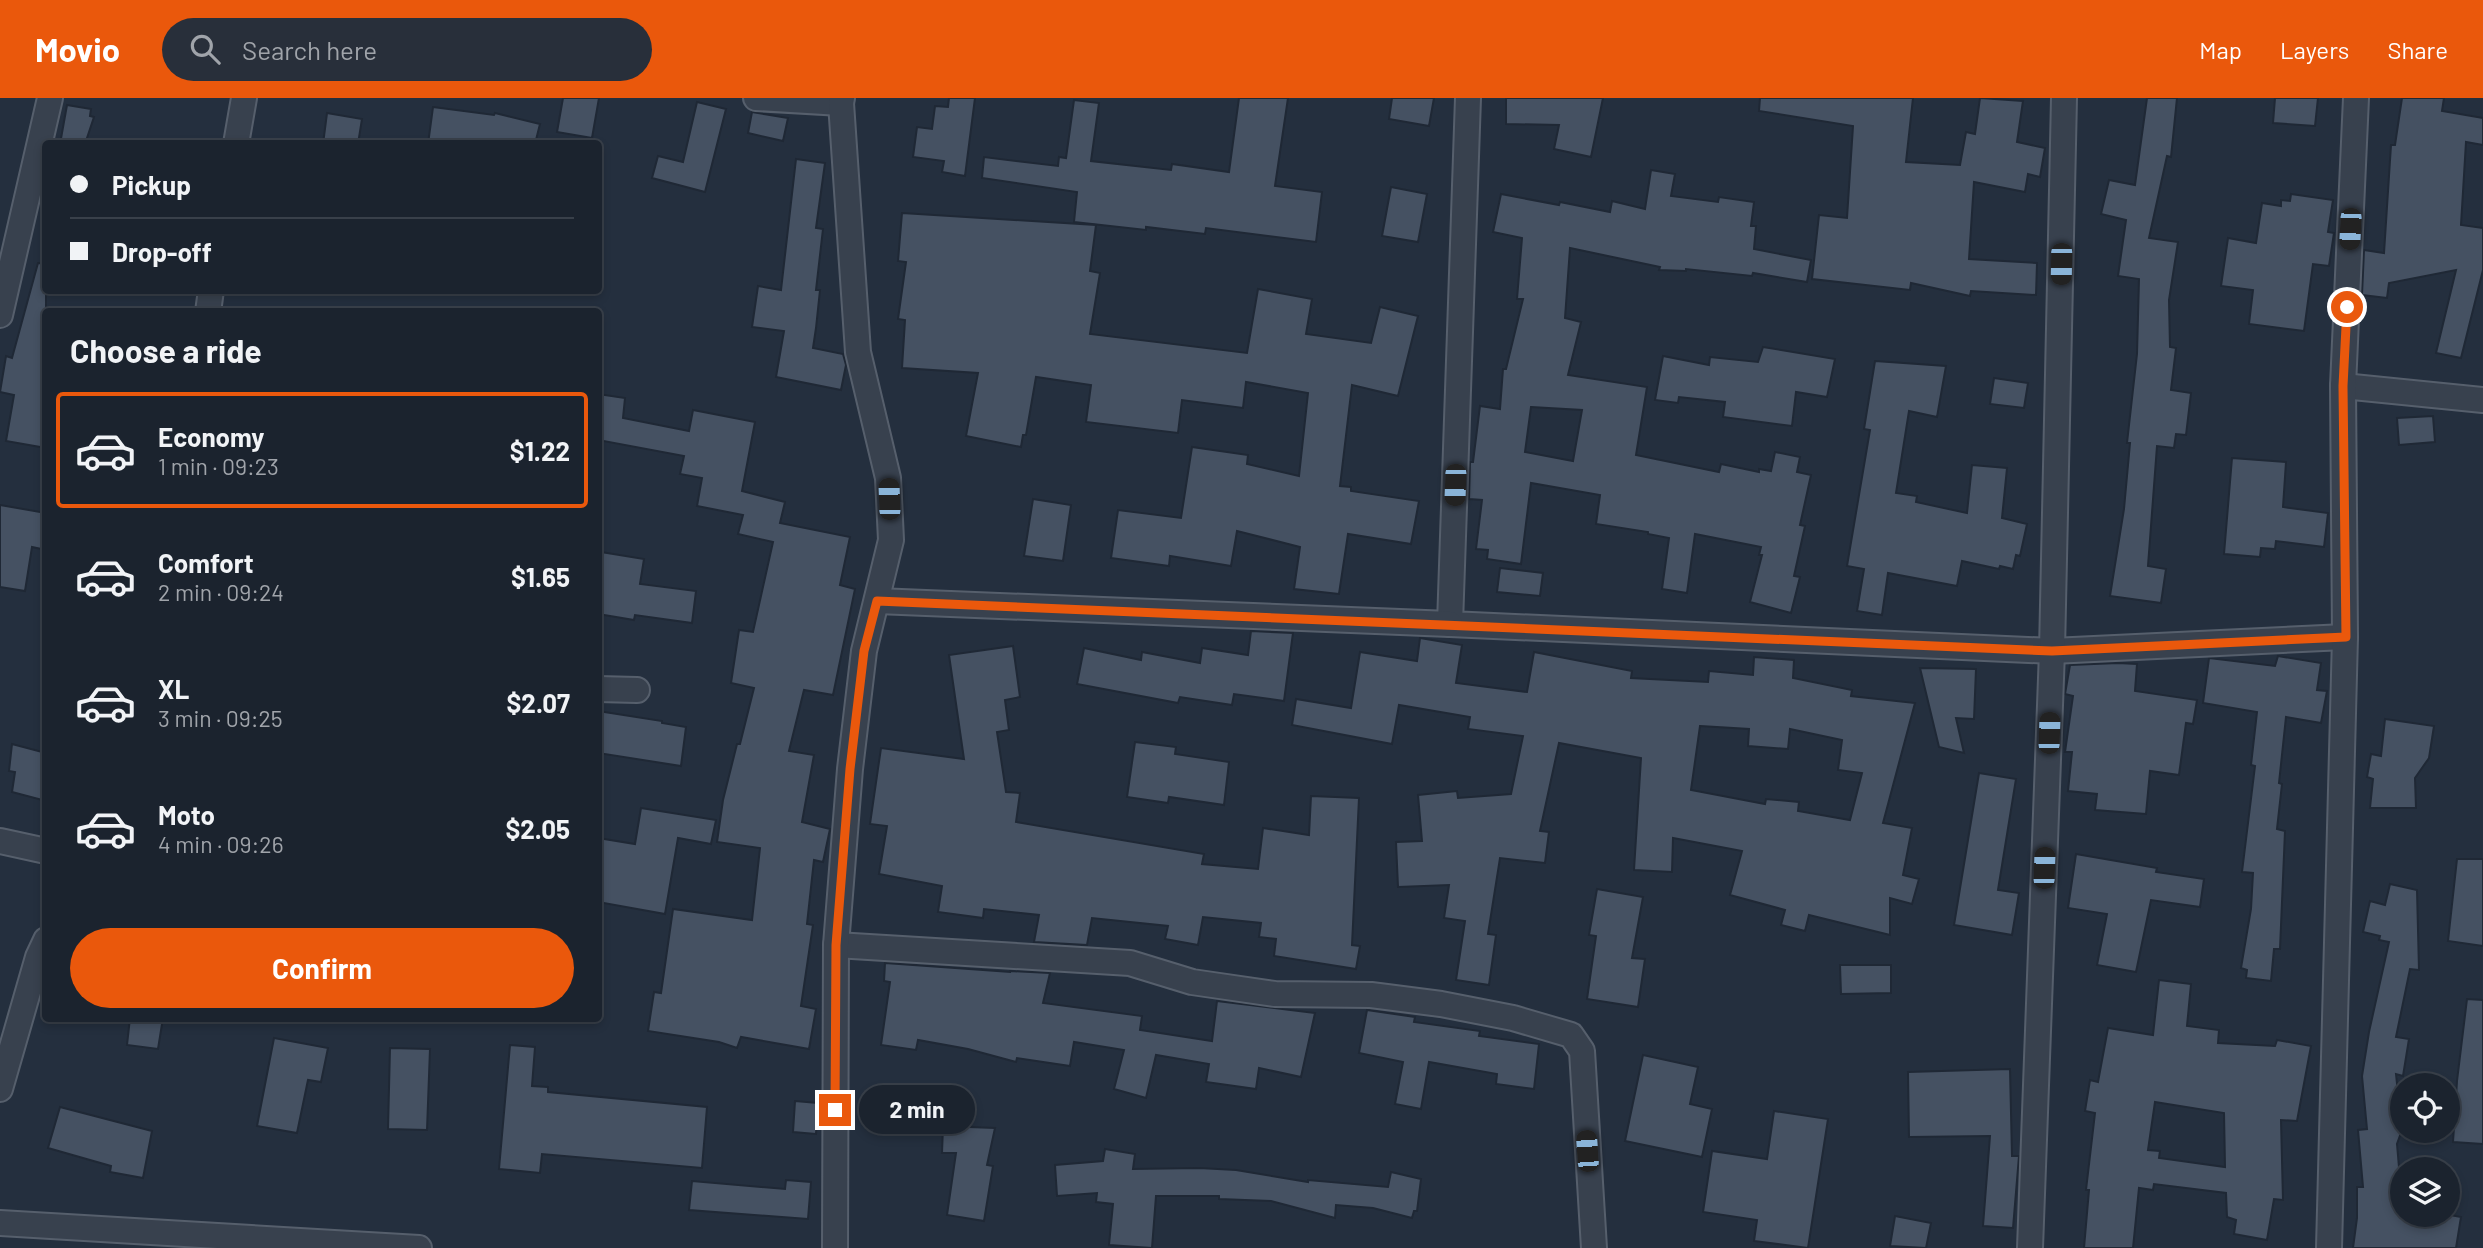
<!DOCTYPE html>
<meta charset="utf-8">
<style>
body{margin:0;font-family:Barlow,sans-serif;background:#282f3a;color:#f1f3f6;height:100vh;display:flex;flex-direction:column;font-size:26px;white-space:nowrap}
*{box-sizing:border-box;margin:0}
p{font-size:23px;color:#a0a4aa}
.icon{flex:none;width:38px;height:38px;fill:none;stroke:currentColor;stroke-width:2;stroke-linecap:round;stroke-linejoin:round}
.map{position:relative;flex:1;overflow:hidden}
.details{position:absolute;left:42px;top:210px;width:560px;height:714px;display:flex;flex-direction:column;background:#1b232e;border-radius:7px;box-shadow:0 4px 10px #0003,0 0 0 2px #39404a}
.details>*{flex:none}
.banner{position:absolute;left:42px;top:42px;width:560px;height:154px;border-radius:7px;box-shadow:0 4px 10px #0003,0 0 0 2px #39404a;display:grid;align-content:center;height:154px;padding:0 28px;background:#1b232e}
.buttons{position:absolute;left:2390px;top:975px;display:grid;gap:14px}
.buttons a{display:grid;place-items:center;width:70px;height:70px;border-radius:50%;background:#1b232e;box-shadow:0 4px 10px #0003,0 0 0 2px #39404a;font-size:35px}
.end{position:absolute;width:32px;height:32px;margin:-16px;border:9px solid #ea580c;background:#fff;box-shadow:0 0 0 4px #fff}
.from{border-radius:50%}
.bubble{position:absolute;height:49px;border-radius:24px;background:#1b232e;box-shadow:0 4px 10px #0003,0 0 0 2px #39404a;font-size:23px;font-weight:700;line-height:49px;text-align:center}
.car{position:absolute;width:21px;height:42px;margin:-21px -10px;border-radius:9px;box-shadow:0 0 5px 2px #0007;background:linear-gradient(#222 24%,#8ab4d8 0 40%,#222 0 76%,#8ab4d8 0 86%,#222 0)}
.banner b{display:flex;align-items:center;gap:24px;height:66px;font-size:26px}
.banner b+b{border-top:2px solid #39404a}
.banner i{width:18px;height:18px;background:#f1f3f6}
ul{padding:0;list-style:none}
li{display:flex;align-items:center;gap:21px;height:116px;margin:0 14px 10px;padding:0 14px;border:4px solid transparent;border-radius:7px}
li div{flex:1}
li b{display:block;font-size:26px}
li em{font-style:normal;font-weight:700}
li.active{border-color:#ea580c}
li>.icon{width:63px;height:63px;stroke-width:1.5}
h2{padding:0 28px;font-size:32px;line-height:84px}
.action{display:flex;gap:14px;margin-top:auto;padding:14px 28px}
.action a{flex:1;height:80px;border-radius:42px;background:#ea580c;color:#fff;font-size:28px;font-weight:700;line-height:80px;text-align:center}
header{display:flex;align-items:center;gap:42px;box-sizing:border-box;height:98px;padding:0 35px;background:#ea580c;color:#fff}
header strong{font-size:33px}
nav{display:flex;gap:38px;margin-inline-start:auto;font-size:24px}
.search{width:490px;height:63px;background:#282f3a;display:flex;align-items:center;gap:18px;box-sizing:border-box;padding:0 24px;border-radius:38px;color:#a0a4aa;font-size:26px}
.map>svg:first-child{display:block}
.building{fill:#455162;stroke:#1f2835;stroke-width:2;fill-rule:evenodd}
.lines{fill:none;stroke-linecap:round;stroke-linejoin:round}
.street-casing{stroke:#565f6c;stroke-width:28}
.street{stroke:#38414e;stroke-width:24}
.route{stroke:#ea580c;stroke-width:9}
</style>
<header>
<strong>Movio</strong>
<div class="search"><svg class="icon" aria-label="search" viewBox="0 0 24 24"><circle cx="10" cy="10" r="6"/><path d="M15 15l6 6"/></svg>Search here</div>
<nav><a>Map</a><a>Layers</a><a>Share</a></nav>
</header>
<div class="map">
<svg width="2483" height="1150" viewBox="0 0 2483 1150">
<rect width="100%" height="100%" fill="#242f3e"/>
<g class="building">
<path d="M563 0H599L592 40 557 34Z"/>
<path d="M949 0H975L965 78 942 74 944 63 913 59 917 29 932 31 935 8 948 9Z"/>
<path d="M1239 0H1288L1275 88 1322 94 1316 144 1206 130 1205 136 1146 129V132L1074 124 1077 94 982 80 984 59 1058 68 1059 59 1066 60 1074 2 1099 5 1091 63 1171 72 1172 66 1229 74Z"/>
<path d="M1392 0H1434L1429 28 1389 21Z"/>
<path d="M1506 0H1603L1591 59 1554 51 1559 27 1506 26Z"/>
<path d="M1760 0H1913L1906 64 1960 67 1966 34 1975 36 1980 0 2023 3 2017 44 2045 50 2040 79 2028 76 2025 94 1974 84 1969 161 2037 165 2036 197 1971 193 1970 198 1911 185 1910 192 1812 181 1819 117 1847 120 1853 28 1759 13Z"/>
<path d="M2147 0H2177L2171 59 2167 58 2149 140 2178 144 2169 202 2170 249 2176 250 2171 292 2191 295 2186 337 2176 336 2174 350 2157 348 2148 468 2166 471 2161 505 2110 498 2124 411 2130 345H2127L2137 256 2139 181 2118 178 2126 122 2101 116 2109 82 2135 87Z"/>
<path d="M2275 0H2318L2315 28 2273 25Z"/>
<path d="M2402 0H2444L2442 13 2483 20V47L2466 44 2461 127 2483 130V172L2461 260 2436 255 2456 172 2389 185 2387 200 2362 197 2364 152 2384 155 2391 47H2395Z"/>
<path d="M697 4 726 11 705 94 652 80 658 58 683 64Z"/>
<path d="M67 7 91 11 90 18 94 19 85 46H60Z"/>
<path d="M433 9 494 17 495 15 540 26 535 46H428Z"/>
<path d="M752 14 788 20 783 43 748 35Z"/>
<path d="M327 15 362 21 358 46H323Z"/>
<path d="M796 61 825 65 816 130 823 131 816 192H820L816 230 813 250 843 256 846 267 841 292 776 279 784 233 752 229 758 188 781 192Z"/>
<path d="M1651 72 1675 76 1671 98 1718 104 1719 99 1754 104 1751 128H1756L1754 151 1811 162 1807 184 1753 175 1752 178 1686 171V173L1659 172 1660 169 1570 150 1565 220 1581 224 1568 277 1647 289 1636 357 1719 374 1721 366 1759 374V371L1771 373 1775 354 1800 359 1797 374 1811 377 1800 427 1805 428 1794 478 1800 479 1791 515 1750 504 1762 457H1759L1761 449 1695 436 1687 495 1662 491 1669 440 1648 436V434L1596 426 1600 397 1531 385 1521 466 1487 461 1488 452 1476 451 1482 402 1469 401 1470 364H1473L1480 308 1500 311 1503 271H1506L1523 201H1517L1522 140 1493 134 1501 96 1559 107 1560 104 1610 114 1612 103 1645 111ZM1531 309 1582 312 1573 363 1525 354Z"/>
<path d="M1391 89 1427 96 1418 144 1382 138Z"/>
<path d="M2291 96 2333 102 2328 134 2334 135 2329 168 2313 166 2304 233 2249 226 2253 192 2221 188 2228 140 2256 145 2262 105 2281 108V102L2290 103Z"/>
<path d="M902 115 1096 127 1090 173 1100 175 1090 236 1247 255 1258 191 1312 201 1306 236 1371 245 1380 209 1418 218 1398 298 1352 287 1340 388 1351 389V393L1419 403 1411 446 1348 436 1339 496 1294 491 1300 449 1237 433 1231 468 1170 458 1169 468 1111 460 1118 412 1181 420 1192 349 1248 357 1247 366 1299 378 1308 295 1246 284 1243 310 1182 302 1178 335 1086 324 1091 287 1036 279 1026 337H1023L1021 349 966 338 978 275 902 270 905 222 898 221 906 164 898 163Z"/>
<path d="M38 165 46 166V350L6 343 14 297 0 294 6 258 12 260Z"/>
<path d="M1763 249 1835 261 1827 299 1796 294 1792 328 1723 319 1725 304 1679 299 1678 305 1655 302 1663 258 1709 267 1710 259 1758 264Z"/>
<path d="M1875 263 1946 268 1937 319 1909 313 1896 395 1917 398 1916 404 1967 415 1972 367 2007 370 2002 420 2027 426 2020 458 2016 457 2013 471 2000 468 1999 471 1962 463 1957 488 1888 475 1882 517 1857 513 1864 471 1847 468 1870 332 1864 331Z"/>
<path d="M1994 280 2028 285 2024 310 1990 306Z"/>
<path d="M598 296 625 300 623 320 689 333 693 312 755 324 742 393 785 404 780 425 850 439 840 487 855 491 833 597 804 592 789 653 814 657 802 724 830 731 823 764 814 762 807 826 813 827 801 908 816 911 809 951 741 939 737 950 719 944 648 933 654 894 661 895 673 811 752 822 760 750 717 744 723 702 737 646H740L754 590 731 585 739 532 753 534 773 444 738 436 743 417 697 408 702 380 680 376 684 358 598 342Z"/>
<path d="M2433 318 2435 344 2399 347 2397 320Z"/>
<path d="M2232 360 2286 364 2283 409 2328 415 2324 449 2276 443 2275 451 2261 450 2260 459 2224 456Z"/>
<path d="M1033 401 1071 407 1063 463 1024 458Z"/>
<path d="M0 407 46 415V452L32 449 25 493 0 489Z"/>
<path d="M601 454 644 461 640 486 696 493 692 525 635 517 634 522 598 516Z"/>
<path d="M1500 470 1543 475 1540 498 1497 494Z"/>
<path d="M1251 533 1293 535 1284 603 1234 596 1232 607 1180 599 1178 605 1077 586 1084 550 1141 562 1142 554 1200 565 1202 550 1248 557Z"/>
<path d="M1420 540 1462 547 1456 585 1527 594 1534 554 1632 573 1631 580 1708 584 1709 573 1753 577 1754 559 1794 562 1793 580 1852 592 1851 598 1915 605 1883 725 1912 730 1903 777 1919 781 1912 806 1890 800V837L1809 817 1805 833 1781 827 1785 812 1730 797 1742 753 1673 740 1672 774 1634 772 1641 660 1559 645 1540 733 1549 734 1545 765 1500 760 1488 836 1496 837 1489 887 1456 882 1465 823 1444 820 1449 787 1398 789 1396 744 1422 743 1418 697 1457 693 1458 700 1511 696 1523 638 1468 631 1470 619 1399 607 1392 646 1292 627 1296 601 1351 610 1360 554 1417 563ZM1700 628 1749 631 1748 648 1788 651 1790 631 1842 642 1838 672 1862 675 1850 722 1798 713 1799 704 1766 701 1765 706 1691 692Z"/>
<path d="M1013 548 1020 599 1005 602 1009 632 997 634 1006 694 1020 695 1016 724 1204 756 1202 766 1258 771 1263 730 1309 737 1311 698 1359 700 1352 847 1360 848 1356 871 1274 858 1276 841 1259 839 1261 825 1203 819 1198 847 1165 841 1168 828 1092 820 1087 847 1034 844 1039 817 984 811 983 820 938 814 942 788 879 776 887 728 870 726 881 650 964 661 949 557Z"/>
<path d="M2278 558 2321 565 2317 592 2327 593 2321 625 2286 619 2279 685 2282 686 2277 731 2285 733 2280 851H2274L2271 883 2246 880 2247 872 2241 870 2251 811 2253 775 2242 774 2255 668 2251 667 2257 614 2203 605 2209 560 2275 568Z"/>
<path d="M2118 565 2137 566 2135 593 2197 602 2193 626 2186 625 2179 677 2150 673 2146 716 2095 712 2097 696 2068 693 2072 654H2065L2073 598 2065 596 2070 567Z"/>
<path d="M1920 570 1976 571 1974 621 1956 620 1964 655 1939 649Z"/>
<path d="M598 613 662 623V625L686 629 681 668 598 655Z"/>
<path d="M2385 621 2434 628 2429 660 2415 680 2416 710H2370L2373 681 2367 679 2371 656 2381 658Z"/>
<path d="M1135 644 1176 649 1175 656 1229 664 1224 707 1169 699 1168 705 1127 699Z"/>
<path d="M12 646 46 655V703L12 694 15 674 9 673Z"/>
<path d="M1979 675 2016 681 1998 792 2019 795 2012 837 1954 827Z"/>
<path d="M641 710 716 722 711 746 678 740 665 816 598 804V740L635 746Z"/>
<path d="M2076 756 2157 770 2156 774 2204 781 2200 809 2151 802 2136 874 2097 867 2107 816 2068 810Z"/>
<path d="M2457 761H2483V848L2448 843Z"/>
<path d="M2390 786 2417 792 2419 872 2410 871 2396 939 2409 941 2403 978 2396 976 2402 1032 2397 1046 2403 1116H2445L2461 1119 2456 1150H2353L2357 1120V1089H2363L2358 1032 2367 1031 2362 978 2369 934 2389 844 2379 842 2380 838 2363 834 2370 803 2385 807Z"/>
<path d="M1597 791 1643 799 1632 860 1645 861 1638 909 1587 901 1596 838 1589 837Z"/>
<path d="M885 865 1010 874V873L1050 875 1043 905 1142 918 1140 932 1212 943 1217 903 1315 915 1301 979 1259 970 1256 991 1206 984 1209 966 1156 957 1146 1000 1114 991 1124 952 1074 944 1070 968 1017 960 1016 964 968 951 918 942 916 952 881 947 890 884 884 883Z"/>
<path d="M1840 867H1891V895L1841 896Z"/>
<path d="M2159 882 2191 886 2187 928 2219 932 2218 945 2275 948 2277 942 2311 948 2297 1023 2281 1022 2283 1102 2274 1101 2267 1142 2234 1136 2236 1122 2227 1119 2226 1095 2154 1086 2153 1092 2139 1090 2133 1150H2084L2089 1092H2086L2095 1015 2085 1013 2090 982 2098 984 2108 930 2153 937ZM2155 1004 2224 1015 2225 1069 2159 1060 2160 1053 2148 1052Z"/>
<path d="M2467 901 2483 902V1046L2453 1044 2457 983Z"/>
<path d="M1367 912 1415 919 1414 924 1480 933 1479 938 1539 946 1534 991 1496 986 1497 976 1429 964 1421 1011 1395 1006 1403 964 1359 955Z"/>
<path d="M130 920H163L158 951 127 947Z"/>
<path d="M274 940 328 950 321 984 308 982 297 1035 257 1028Z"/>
<path d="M510 947 535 949 532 988 548 989V994L707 1009 702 1070 542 1056 540 1075 499 1071Z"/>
<path d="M390 950 430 951 427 1032 388 1031Z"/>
<path d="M1643 957 1698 969 1690 1006 1712 1011 1702 1059 1625 1043Z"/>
<path d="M2010 971 2012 1058H2019L2013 1130 1983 1128 1990 1038 1909 1039 1908 974Z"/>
<path d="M795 1003 818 1005 816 1036 793 1034Z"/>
<path d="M60 1009 152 1033 143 1080 110 1074 111 1068 48 1050Z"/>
<path d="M1774 1013 1828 1021 1808 1150 1754 1143 1757 1122 1703 1114 1712 1053 1767 1061Z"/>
<path d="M943 1028 995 1030 987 1067 993 1068 984 1123 947 1117 956 1055H942Z"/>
<path d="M1105 1051 1135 1056 1133 1071 1199 1070 1236 1072 1308 1084V1082L1388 1089 1391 1074 1421 1081 1417 1113H1414L1412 1120 1373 1110 1336 1107 1335 1120 1271 1103 1219 1101V1098H1156L1152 1150 1109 1147 1113 1106 1096 1104 1097 1095 1057 1098 1055 1067 1103 1063Z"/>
<path d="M786 1082 811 1084 808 1121 689 1112 692 1083 785 1091Z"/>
<path d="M1895 1118 1931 1125 1926 1150 1890 1148Z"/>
</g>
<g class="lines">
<g class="street-casing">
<g id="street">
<path d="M756 0 841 5 842 0"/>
<path d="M1468 0 1450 526 2052 553 2345 539"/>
<path d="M236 46 244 0"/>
<path d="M208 214 211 192"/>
<path d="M0 217 50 0"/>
<path d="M2343 288 2483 302"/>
<path d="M877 503 1450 526"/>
<path d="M598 591 637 592"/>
<path d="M0 743 46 753"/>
<path d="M836 847 1130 865 1192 884 1275 896 1371 897 1441 906 1513 920 1571 937 1582 953 1594 1150"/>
<path d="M0 991 38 859 46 842"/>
<path d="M0 1125 419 1150"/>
<path d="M835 1150 836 847 850 671 864 553 891 442 888 380 858 254 841 5"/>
<path d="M2030 1150 2052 553 2064 0"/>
<path d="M2329 1150 2345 539 2343 288 2356 0"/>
</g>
</g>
<use href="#street" class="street"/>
</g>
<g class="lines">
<path class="route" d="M835 1012 836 847 850 671 864 553 877 503 2052 553 2346 539 2343 288 2347 209"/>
</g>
</svg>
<div class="buttons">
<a><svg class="icon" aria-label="locate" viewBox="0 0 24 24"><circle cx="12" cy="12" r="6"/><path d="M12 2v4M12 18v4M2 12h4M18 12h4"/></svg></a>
<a><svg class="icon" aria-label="layers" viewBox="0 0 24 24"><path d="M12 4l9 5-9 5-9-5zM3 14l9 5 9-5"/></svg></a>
</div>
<i class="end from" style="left:2347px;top:209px"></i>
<i class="end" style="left:835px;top:1012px"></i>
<div class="bubble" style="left:859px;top:987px;width:116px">2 min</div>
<i class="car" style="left:2350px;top:131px;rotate:183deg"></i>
<i class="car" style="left:2061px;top:166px;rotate:181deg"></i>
<i class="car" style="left:1455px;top:387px;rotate:182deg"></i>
<i class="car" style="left:889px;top:401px;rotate:358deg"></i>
<i class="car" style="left:2049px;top:635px;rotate:2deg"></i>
<i class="car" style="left:2044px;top:770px;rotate:2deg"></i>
<i class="car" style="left:1587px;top:1053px;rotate:356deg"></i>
<div class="banner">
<b><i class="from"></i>Pickup</b>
<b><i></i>Drop-off</b>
</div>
<section class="details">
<h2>Choose a ride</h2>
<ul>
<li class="active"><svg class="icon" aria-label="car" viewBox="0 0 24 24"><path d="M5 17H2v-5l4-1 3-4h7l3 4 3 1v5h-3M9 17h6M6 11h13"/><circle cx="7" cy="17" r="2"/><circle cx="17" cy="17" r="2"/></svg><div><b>Economy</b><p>1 min · 09:23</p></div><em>$1.22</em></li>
<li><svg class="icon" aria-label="car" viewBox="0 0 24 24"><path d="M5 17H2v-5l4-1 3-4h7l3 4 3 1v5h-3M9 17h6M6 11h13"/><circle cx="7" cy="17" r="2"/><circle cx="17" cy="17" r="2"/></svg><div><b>Comfort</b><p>2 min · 09:24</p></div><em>$1.65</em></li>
<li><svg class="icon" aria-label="car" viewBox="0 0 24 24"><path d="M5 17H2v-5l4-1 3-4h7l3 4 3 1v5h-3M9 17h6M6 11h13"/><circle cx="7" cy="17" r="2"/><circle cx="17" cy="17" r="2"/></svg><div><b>XL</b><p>3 min · 09:25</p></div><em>$2.07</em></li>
<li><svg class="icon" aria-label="car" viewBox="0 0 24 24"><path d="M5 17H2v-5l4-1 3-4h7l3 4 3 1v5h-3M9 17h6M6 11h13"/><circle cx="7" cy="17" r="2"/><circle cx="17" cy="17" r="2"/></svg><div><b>Moto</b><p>4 min · 09:26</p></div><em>$2.05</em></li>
</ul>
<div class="action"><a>Confirm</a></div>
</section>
</div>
